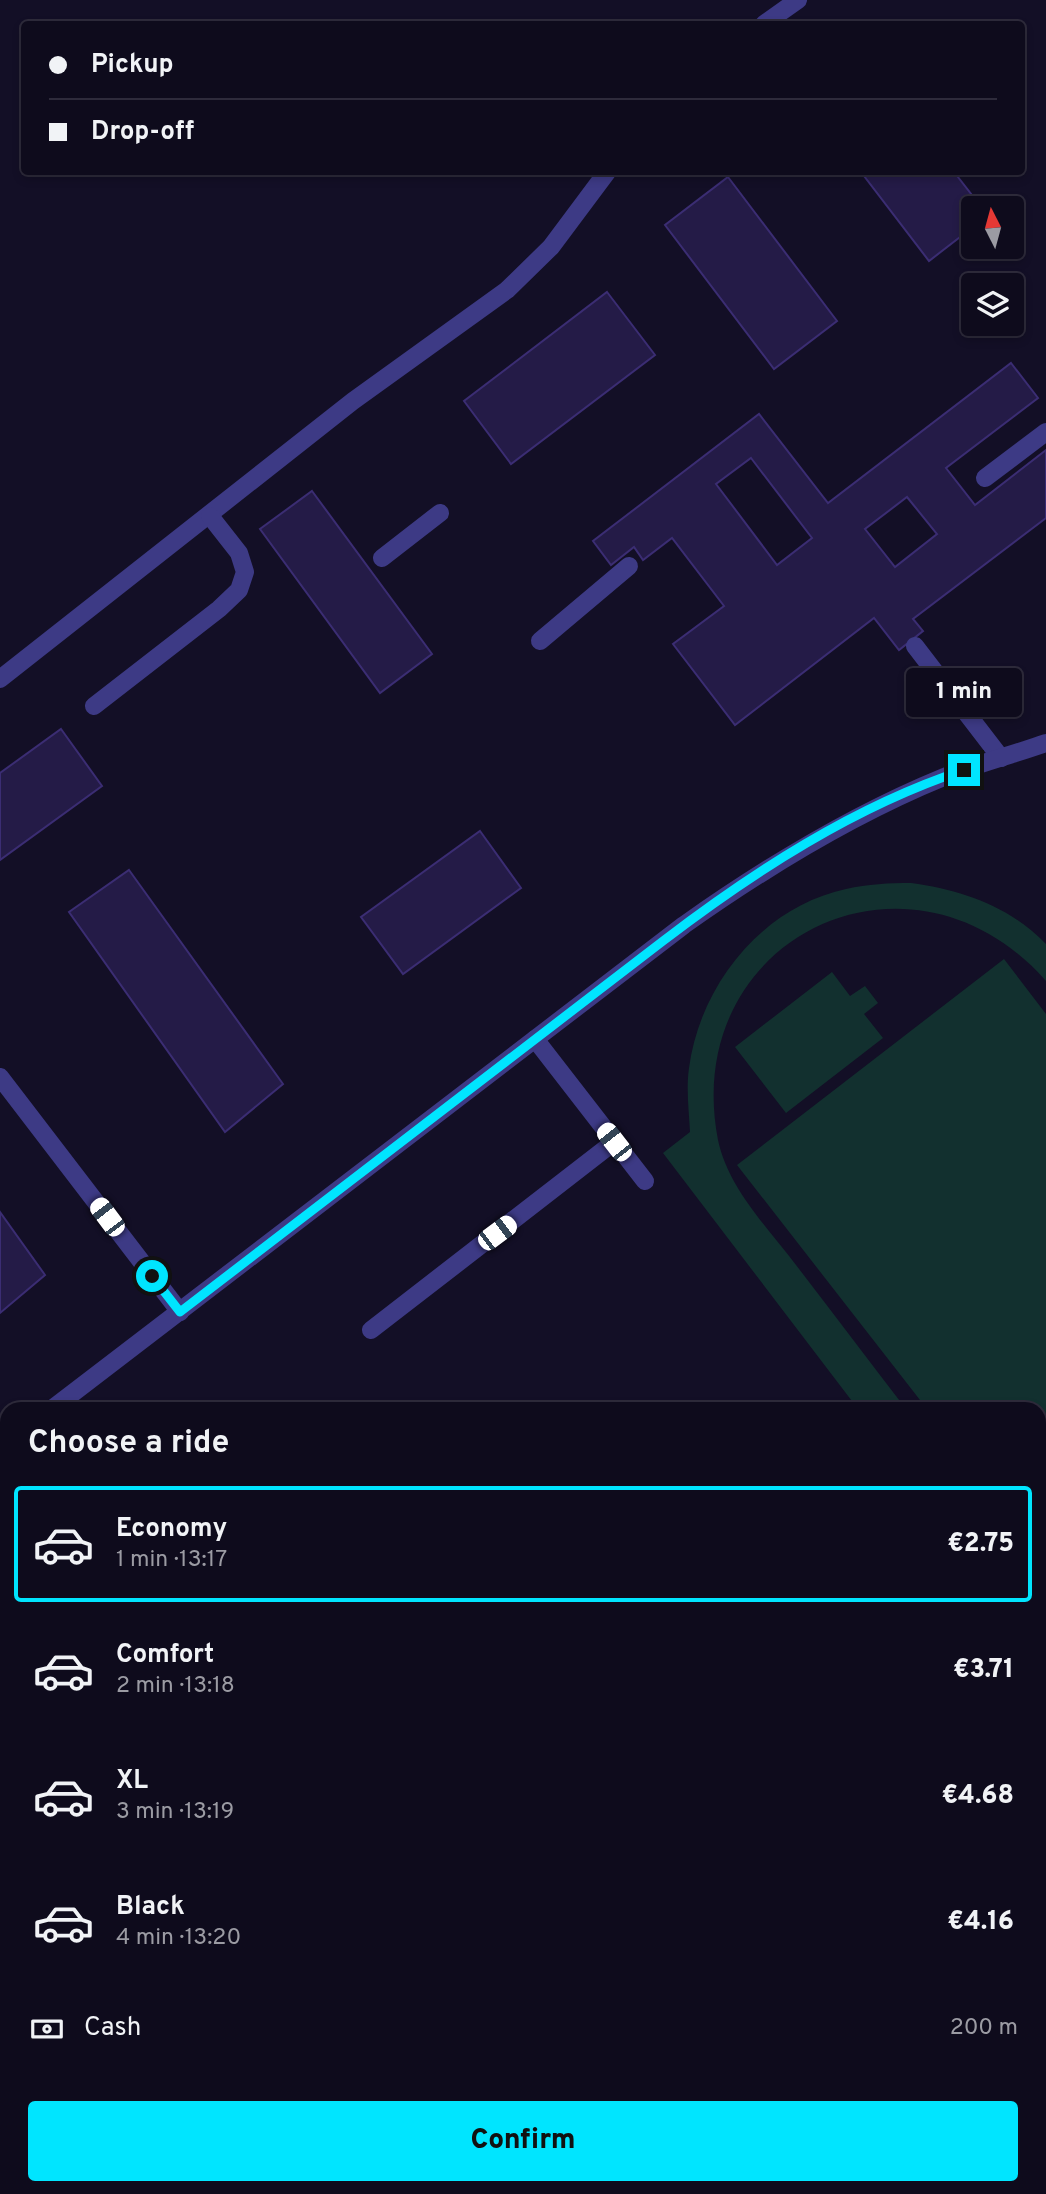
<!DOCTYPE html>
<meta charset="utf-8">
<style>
body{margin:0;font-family:Overpass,sans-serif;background:#171425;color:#f1f3f6;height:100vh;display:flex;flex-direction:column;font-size:26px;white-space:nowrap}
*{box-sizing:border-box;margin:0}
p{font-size:23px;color:#9b9ba3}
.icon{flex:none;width:38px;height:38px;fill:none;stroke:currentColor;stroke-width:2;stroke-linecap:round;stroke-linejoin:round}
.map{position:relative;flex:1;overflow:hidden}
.panel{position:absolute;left:0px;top:1402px;width:1046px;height:793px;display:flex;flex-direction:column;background:#0e0b1c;border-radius:21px 21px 0 0;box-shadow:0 4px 10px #0003,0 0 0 2px #2e2b3b}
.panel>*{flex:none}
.top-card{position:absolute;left:21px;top:21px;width:1004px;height:154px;border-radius:7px;box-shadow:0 4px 10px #0003,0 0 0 2px #2e2b3b;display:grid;align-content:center;height:154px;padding:0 28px;background:#0e0b1c}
.needle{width:46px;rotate:354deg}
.fabs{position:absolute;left:961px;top:196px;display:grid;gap:14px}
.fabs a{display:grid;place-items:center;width:63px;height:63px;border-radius:7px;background:#0e0b1c;box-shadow:0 4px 10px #0003,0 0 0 2px #2e2b3b;font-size:35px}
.end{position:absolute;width:32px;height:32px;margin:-16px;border:9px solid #00e5ff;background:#111;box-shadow:0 0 0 4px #111}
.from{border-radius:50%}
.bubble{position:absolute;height:49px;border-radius:7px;background:#0e0b1c;box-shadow:0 4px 10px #0003,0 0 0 2px #2e2b3b;font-size:23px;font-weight:800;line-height:49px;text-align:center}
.car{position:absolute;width:21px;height:42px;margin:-21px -10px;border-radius:9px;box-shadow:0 0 5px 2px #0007;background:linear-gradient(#fff 24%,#345 0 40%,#fff 0 76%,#345 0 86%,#fff 0)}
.top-card b{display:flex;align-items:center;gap:24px;height:66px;font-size:26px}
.top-card b+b{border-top:2px solid #2e2b3b}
.top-card i{width:18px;height:18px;background:#f1f3f6}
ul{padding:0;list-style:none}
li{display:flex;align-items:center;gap:21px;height:116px;margin:0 14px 10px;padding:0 14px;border:4px solid transparent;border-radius:7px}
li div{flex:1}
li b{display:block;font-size:26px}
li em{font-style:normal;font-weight:800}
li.selected{border-color:#00e5ff}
li>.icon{width:63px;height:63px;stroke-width:1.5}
h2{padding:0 28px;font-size:32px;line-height:84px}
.pay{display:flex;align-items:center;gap:18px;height:77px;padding:0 28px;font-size:26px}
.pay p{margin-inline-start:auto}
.action{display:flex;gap:14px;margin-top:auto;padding:14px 28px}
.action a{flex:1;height:80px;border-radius:7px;background:#00e5ff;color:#111;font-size:28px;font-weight:800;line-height:80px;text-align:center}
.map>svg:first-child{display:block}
.green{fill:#12302f}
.building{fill:#241b47;stroke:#3b2d73;stroke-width:2;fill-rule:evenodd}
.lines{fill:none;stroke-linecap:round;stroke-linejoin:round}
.minor{stroke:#3d3a85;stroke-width:18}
.route{stroke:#00e5ff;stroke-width:9}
</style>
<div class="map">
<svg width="1046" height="2194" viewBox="0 0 1046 2194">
<rect width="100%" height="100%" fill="#130f26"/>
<g class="green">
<path d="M911 883C962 890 1009 906 1046 944V981C910 827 679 938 718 1140 728 1188 768 1228 796 1265 833 1313 869 1361 906 1409H858L663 1153 690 1132C689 1111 686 1089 689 1068 700 985 762 907 846 889 868 884 889 883 911 883Z"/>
<path d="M1004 959 1046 1014V1562L1040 1554V1409H927L737 1165Z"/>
<path d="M832 972 850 996 865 986 878 1003 864 1014 883 1038 786 1113 735 1047Z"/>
</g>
<g class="building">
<path d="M861 172H954L982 208H973V227L929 261Z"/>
<path d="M728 177 837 321 774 369 665 225Z"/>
<path d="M607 292 655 355 511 464 464 401Z"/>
<path d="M1011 363 1038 398 946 468 975 505 1046 450V518L913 619 923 631 899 650 874 618 735 725 673 644 724 606 672 538 643 560 634 547 611 565 593 541 759 414 828 503ZM751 458 812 538 777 565 716 484ZM907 497 937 534 895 567 865 529Z"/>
<path d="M312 491 432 654 380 693 260 529Z"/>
<path d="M61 729 102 786 0 860V773Z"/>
<path d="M480 831 521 888 403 974 361 917Z"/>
<path d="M129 870 283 1084 225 1132 69 912Z"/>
<path d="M0 1212 45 1275 0 1313Z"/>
<path d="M1040 2040 1046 2054V2079L1040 2082Z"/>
<path d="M0 2057 7 2058V2144L0 2143Z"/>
<path d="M1040 2093 1046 2107V2123L1040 2121Z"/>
<rect x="445" y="2188" width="120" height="6"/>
<path d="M944 2188H998L1004 2194H949Z"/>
</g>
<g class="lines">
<g class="minor">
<path d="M764 24 798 0"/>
<path d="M985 478 1046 432"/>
<path d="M382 558 440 513"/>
<path d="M540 641 629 566"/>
<path d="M915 646 1001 758"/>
<path d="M0 679 353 401 507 290 551 247 607 172"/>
<path d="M94 706 219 609 239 590 245 572 239 553 210 516"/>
<path d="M535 1039 645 1181"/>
<path d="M0 1077 180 1312"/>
<path d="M371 1330 614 1142"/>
<path d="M52 1409 684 925C766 867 851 815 944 777 977 764 1012 755 1046 743"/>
<path d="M0 1448 7 1443"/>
<path d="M0 1751 7 1760"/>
<path d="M1040 1765 1046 1762"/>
<path d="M1040 1925 1046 1939"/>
<path d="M259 2194 263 2188"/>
<path d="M361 2194 369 2188"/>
</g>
</g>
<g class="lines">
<path class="route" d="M152 1276 180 1312 663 941C753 872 855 806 964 770"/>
</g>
</svg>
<div class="fabs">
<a><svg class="needle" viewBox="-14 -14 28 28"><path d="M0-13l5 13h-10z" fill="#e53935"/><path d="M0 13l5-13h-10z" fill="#9b9ba3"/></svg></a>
<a><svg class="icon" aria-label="layers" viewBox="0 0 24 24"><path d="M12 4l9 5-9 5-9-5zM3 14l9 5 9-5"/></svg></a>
</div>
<i class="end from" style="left:152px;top:1276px"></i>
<i class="end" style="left:964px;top:770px"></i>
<div class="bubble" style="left:906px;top:668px;width:116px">1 min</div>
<i class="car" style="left:614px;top:1142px;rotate:322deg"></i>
<i class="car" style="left:107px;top:1217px;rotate:323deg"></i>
<i class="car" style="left:497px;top:1233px;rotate:53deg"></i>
<div class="top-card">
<b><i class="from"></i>Pickup</b>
<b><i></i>Drop-off</b>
</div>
<section class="panel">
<h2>Choose a ride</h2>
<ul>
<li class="selected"><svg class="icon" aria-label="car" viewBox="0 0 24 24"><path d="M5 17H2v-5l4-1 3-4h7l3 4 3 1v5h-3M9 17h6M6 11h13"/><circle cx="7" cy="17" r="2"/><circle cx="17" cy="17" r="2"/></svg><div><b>Economy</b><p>1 min · 13:17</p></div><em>€2.75</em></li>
<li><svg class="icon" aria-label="car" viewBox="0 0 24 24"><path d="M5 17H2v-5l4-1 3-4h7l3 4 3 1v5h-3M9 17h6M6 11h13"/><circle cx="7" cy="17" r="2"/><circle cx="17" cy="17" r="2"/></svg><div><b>Comfort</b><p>2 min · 13:18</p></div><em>€3.71</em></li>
<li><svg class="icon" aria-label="car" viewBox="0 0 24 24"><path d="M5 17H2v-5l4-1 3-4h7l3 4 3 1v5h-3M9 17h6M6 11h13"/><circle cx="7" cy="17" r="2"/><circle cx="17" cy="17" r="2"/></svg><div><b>XL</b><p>3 min · 13:19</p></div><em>€4.68</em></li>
<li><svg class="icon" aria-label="car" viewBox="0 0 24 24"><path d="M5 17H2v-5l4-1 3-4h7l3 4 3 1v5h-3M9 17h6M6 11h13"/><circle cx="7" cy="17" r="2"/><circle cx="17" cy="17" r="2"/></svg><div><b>Black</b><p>4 min · 13:20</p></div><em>€4.16</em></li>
</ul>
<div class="pay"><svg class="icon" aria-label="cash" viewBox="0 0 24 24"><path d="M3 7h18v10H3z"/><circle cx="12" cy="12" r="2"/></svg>Cash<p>200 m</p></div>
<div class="action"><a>Confirm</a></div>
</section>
</div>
